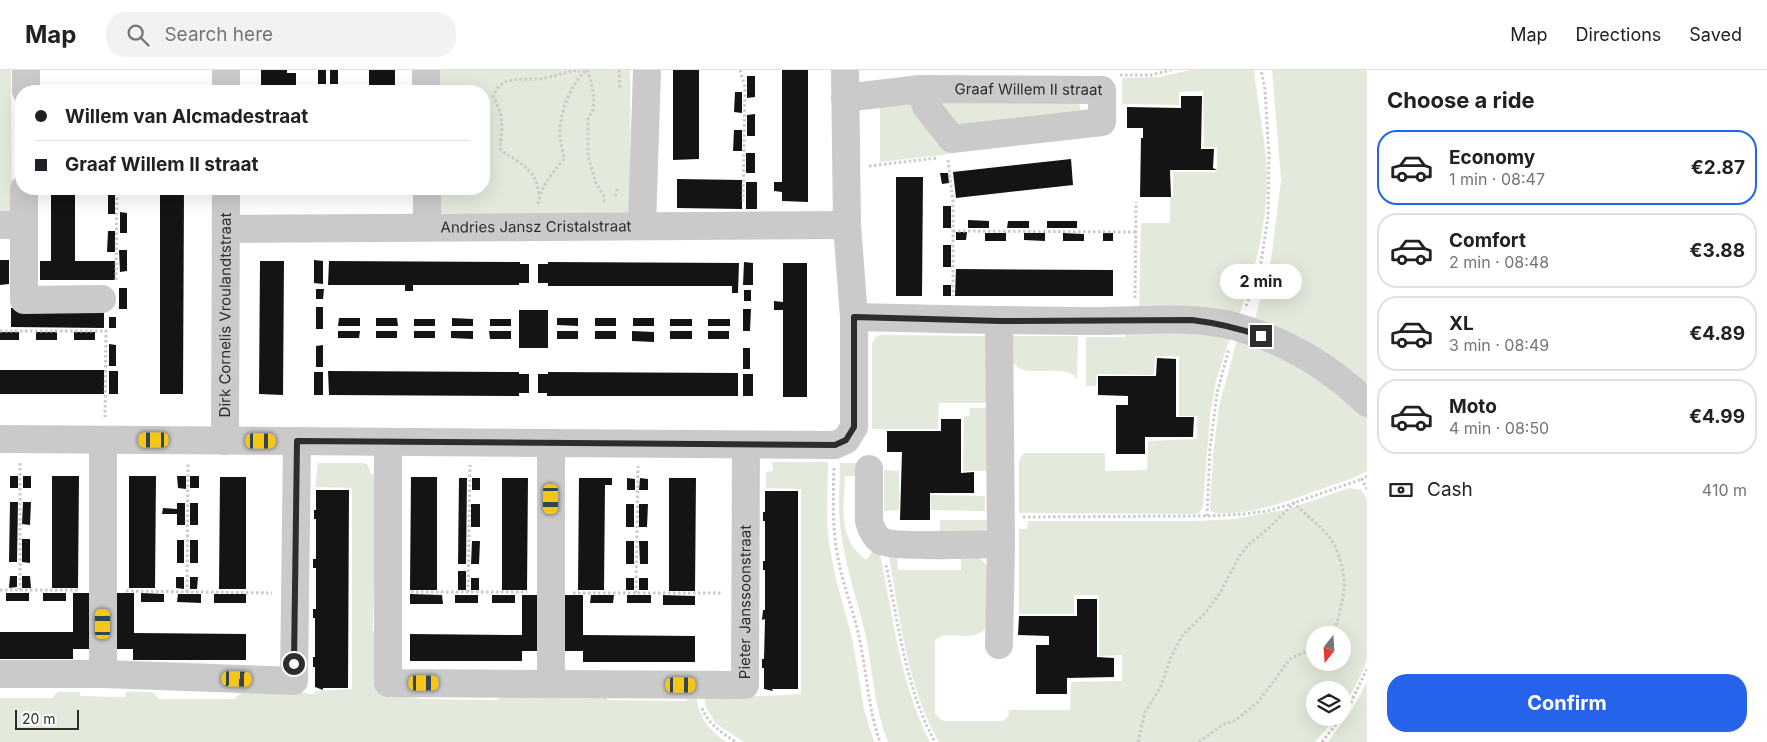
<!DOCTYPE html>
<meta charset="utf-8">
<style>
body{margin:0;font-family:Inter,sans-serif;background:#f2f2f2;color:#202124;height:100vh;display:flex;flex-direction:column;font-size:19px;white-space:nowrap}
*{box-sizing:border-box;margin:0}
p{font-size:16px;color:#757577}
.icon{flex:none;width:28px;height:28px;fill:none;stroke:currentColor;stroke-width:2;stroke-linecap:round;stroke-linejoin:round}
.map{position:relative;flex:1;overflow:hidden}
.side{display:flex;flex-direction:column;background:#fff;width:400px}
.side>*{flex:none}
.top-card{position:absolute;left:15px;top:15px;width:475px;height:110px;border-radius:20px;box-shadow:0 5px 20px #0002;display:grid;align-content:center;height:110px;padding:0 20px;background:#fff}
.needle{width:32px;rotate:197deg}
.controls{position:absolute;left:1306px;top:556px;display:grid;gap:10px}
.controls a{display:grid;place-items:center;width:45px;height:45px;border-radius:50%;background:#fff;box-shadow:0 5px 20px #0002;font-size:25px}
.scale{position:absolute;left:15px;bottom:12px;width:64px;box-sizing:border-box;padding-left:5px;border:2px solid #2d2d2d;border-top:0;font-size:14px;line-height:18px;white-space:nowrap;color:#2d2d2d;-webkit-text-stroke:4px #fff;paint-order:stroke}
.end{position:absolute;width:22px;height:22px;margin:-11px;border:6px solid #2d2d2d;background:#fff;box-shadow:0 0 0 2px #fff}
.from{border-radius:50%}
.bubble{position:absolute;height:35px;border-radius:18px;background:#fff;box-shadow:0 5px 20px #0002;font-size:16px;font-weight:700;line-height:35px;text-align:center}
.car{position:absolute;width:15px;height:30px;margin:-15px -8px;border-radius:6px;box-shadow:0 0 4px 1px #0007;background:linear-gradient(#f5c518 24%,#345 0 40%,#f5c518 0 76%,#345 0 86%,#f5c518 0)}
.top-card b{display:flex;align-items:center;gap:18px;height:48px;font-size:19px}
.top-card b+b{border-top:1px solid #e0e0e0}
.top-card i{width:12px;height:12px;background:#202124}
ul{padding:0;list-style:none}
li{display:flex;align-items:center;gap:15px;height:75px;margin:0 10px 8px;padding:0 10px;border:2px solid #e0e0e0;border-radius:20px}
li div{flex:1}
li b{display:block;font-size:19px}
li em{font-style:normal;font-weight:700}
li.on{border-color:#2563eb}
li>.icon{width:45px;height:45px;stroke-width:1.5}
h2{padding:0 20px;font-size:22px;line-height:60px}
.pay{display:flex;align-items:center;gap:12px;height:55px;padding:0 20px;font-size:19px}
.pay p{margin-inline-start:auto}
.cta{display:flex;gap:10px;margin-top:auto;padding:10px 20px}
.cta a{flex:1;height:58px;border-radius:20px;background:#2563eb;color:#fff;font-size:20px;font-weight:700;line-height:58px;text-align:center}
header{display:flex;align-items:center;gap:30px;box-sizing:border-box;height:70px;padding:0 25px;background:#fff;border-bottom:1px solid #e0e0e0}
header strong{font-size:24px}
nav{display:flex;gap:28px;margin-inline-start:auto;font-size:18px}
.search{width:350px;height:45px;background:#f2f2f2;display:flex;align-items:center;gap:12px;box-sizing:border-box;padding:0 18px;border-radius:20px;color:#757577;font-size:19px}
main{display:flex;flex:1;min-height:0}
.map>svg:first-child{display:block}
.green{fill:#e3eadb;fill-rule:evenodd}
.building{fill:#141414}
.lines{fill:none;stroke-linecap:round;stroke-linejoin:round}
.path{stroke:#cacaca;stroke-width:3;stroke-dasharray:2.5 2.5;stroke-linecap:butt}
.minor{stroke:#cacaca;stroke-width:28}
.route{stroke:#2d2d2d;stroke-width:6}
.labels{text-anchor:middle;stroke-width:5;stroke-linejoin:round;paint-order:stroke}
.street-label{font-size:15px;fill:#2d2d2d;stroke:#fff}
</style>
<header>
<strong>Map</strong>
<div class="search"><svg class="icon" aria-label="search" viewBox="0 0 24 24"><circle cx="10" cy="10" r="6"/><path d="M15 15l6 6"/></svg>Search here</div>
<nav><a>Map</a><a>Directions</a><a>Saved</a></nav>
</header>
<main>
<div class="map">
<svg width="1367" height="672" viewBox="0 0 1367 672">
<rect width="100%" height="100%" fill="#fff"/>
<g class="green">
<path d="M0 0H11L12 147H0Z"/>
<path d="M439 0H630L631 145 438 143V119H484V21H439Z"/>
<path d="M1190 0H1254C1257 29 1263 58 1266 87 1271 143 1256 199 1237 251L1139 243 1141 153H1170V128H1173V102H1217V77H1204L1203 21 1179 22V35L1122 34V8L1159 7Z"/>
<path d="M1272 0H1367V321L1254 253 1271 190 1281 110Z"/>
<path d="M880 27 912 32 949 84 880 92Z"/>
<path d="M937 32H1079L1081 42 955 62Z"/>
<path d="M1125 259 1231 265 1216 311 1210 345 1203 437 1199 443 1193 444 1019 443V390L1024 383H1105V401L1147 400 1148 371 1197 369V346H1179V286H1155L1154 305 1097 304 1096 316H1086V267H1125Z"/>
<path d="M879 265 988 266 991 333H939L938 359H872V274L875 268Z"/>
<path d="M1014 266H1078L1077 309C1064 288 1010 318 1011 281 1012 276 1011 271 1014 266Z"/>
<path d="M1237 270 1294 290 1367 345V401C1353 409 1339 413 1324 418 1291 430 1246 448 1211 442L1210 439 1213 385 1219 336Z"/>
<path d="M970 338H991V401H963L964 346H969Z"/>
<path d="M772 392H828L827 454 829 473 836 509 853 572 864 639 874 672H744L716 654 706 637 704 624 765 626 801 624V419L766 418V402L773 401Z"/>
<path d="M318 393H364L367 394 371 404H379L378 516H374L373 561H378L413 623 418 629 498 630 503 623 531 624V628H574V624H601L608 630 686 631 691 624H697C697 647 709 659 726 672H0V628H52L58 622H80V626L125 627 126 622H152L159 629H235L240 623H308V624H315V621L352 619V418L315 417Z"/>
<path d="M840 393H860V406H845C844 439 837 468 866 490L875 478 880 483C893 547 900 613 930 672H888C874 638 873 602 866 567 857 529 844 493 840 455 838 434 840 413 840 393Z"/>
<path d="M884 400 899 401V440L884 441Z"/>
<path d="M1349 418 1361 420 1367 429V590L1360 607 1343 638 1342 620H1315V648H1336L1315 672H939C906 615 900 546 888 483L897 484 898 500H961V484C973 486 980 486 987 496V557C970 576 947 557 935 571V643L941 650 946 651H1003L1008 647 1009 640H1070L1071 612 1122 611V585L1099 586V525H1074V544H1019V459H1027L1028 451H1195L1234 449 1288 439ZM1315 565H1342V592H1315Z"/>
<path d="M930 425 985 426V441L931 440Z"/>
<path d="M940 450H990L989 455 983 463 940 466Z"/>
<path d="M1367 612V672H1328L1353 638Z"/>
</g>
<g class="building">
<path d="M261 0H287V3H296V21H261Z"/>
<rect x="318" y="0" width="8" height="14"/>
<rect x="330" y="0" width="8" height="14"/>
<rect x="369" y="0" width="26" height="21"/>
<path d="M673 0H699V89L673 90Z"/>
<path d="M782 0H808V132L782 131V122L774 121V112H782Z"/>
<path d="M747 6H755V27L747 28Z"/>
<path d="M735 22H742V43L734 42Z"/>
<path d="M1181 26H1202L1201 79H1214L1213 98 1217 100H1170L1171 127H1140L1141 68H1143V58H1127V37L1181 38Z"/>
<path d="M755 44V66H747V45Z"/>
<path d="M734 60H742V81H733Z"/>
<rect x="746" y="83" width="9" height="20"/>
<path d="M1071 89 1073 115 956 128 953 102Z"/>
<path d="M940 103H948L949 113 942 114Z"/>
<path d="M896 107H923L922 226H896Z"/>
<path d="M677 109 742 110V139L677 138Z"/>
<rect x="746" y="112" width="11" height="27"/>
<path d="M51 119H75V191H115V210H40V191H51Z"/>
<path d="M160 119H184L183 324H160Z"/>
<path d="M368 119H394V122L368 121Z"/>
<rect x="108" y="123" width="7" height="21"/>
<rect x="943" y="136" width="8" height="22"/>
<path d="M120 142 127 143V163H120Z"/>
<path d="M968 150 989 151V158H968Z"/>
<path d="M1008 151H1029V158H1007Z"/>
<rect x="1047" y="151" width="30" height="7"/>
<path d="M108 161H115V182H107Z"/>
<path d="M956 162H967L966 170H956Z"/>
<rect x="985" y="163" width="21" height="8"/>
<path d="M1024 163H1045V171L1024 170Z"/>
<path d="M1063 163 1084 164V171H1063Z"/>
<rect x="1103" y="163" width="10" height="8"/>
<rect x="943" y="175" width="8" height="22"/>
<path d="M119 180H127V201L120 202Z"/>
<path d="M0 190H9V214L0 215Z"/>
<path d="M314 190 323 191V214L314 213Z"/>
<path d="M260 191H284L283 325 259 324Z"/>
<path d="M329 191 520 192V194H529V213H519V215H413V221H405V215H328Z"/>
<path d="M548 192 739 193 738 223H732V216H548V213H538V194H548Z"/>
<path d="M744 192 753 193V215H743Z"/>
<path d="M783 193H807V327H783V240H774V231L783 232Z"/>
<path d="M956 199 1113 200V226H955Z"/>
<rect x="943" y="215" width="8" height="11"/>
<rect x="119" y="218" width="8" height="21"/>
<path d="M316 219H324L323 229H316Z"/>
<rect x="744" y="220" width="7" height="11"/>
<rect x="316" y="237" width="7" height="22"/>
<path d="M11 238 104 239V258L11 257Z"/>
<path d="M743 239H751L750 261H743Z"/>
<rect x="519" y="240" width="29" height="38"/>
<rect x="109" y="247" width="7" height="11"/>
<path d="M339 248H360V256H338Z"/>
<path d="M376 248H397L398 256H376Z"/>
<path d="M452 248 473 249V256H452Z"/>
<path d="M557 248H578V256L557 255Z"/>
<rect x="595" y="248" width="21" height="8"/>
<rect x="633" y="248" width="21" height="8"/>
<rect x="414" y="249" width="21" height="7"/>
<rect x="490" y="249" width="21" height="7"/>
<rect x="670" y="249" width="22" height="7"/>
<rect x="708" y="249" width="22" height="7"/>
<path d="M338 261H360L359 268H338Z"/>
<rect x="376" y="261" width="21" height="7"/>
<rect x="414" y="261" width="21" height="7"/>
<path d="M451 261H473V269L451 268Z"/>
<path d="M489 261H511V269H490Z"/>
<rect x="557" y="261" width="21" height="8"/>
<rect x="595" y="261" width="21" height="8"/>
<path d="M632 261 654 262V272L632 271Z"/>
<rect x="670" y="261" width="22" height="8"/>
<rect x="708" y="261" width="21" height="8"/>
<rect x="0" y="262" width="19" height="8"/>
<rect x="36" y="262" width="21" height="8"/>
<rect x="74" y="262" width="21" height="8"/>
<path d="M109 274 116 275V296H109Z"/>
<path d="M323 275V297H316V276Z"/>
<rect x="743" y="278" width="7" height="21"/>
<path d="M1157 288 1176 289V347H1194L1193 367H1145V384H1116V335H1128V326L1098 325V306H1156Z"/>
<rect x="0" y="300" width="104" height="24"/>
<rect x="109" y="301" width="9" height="23"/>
<path d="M328 301 519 302V304H529V323H519V326L329 325Z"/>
<rect x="314" y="302" width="9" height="23"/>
<path d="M548 302 738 303V326H547V323H538V304H548Z"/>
<rect x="743" y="304" width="10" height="22"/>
<path d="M941 349H961V403L974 402V423H930V450H900L902 382H887V361H941Z"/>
<rect x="10" y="406" width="8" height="12"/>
<rect x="23" y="406" width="8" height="12"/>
<path d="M52 406H79L78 518H52Z"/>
<path d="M129 406H156L155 518H129Z"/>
<path d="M177 406H186V419L178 418Z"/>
<rect x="190" y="406" width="9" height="12"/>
<path d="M220 407H246V519H219Z"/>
<path d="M411 407H437V520H410Z"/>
<path d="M459 408H467L466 494H458Z"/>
<rect x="472" y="408" width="8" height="12"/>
<path d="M502 408H528L527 520H502Z"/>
<path d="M579 408H612V415H605L604 520H578Z"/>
<path d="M627 408 635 409V420H627Z"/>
<path d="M640 408 648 409V420H639Z"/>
<path d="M669 408H696L695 521H669Z"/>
<path d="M316 420H349L348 618H323V620L315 617V597H313V587H315V548H313V539H316V498H313V489H316V449H314V440H316Z"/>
<path d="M765 421H798V619H772L773 621 764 619V598H762V589H764L765 549 762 550 763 540H765V500H763V491H765V451H763V442H765Z"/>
<path d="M10 432H18L17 492H9Z"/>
<path d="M23 432H31L30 455 22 454Z"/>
<path d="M177 433H185V455H177V444H162L163 438 177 439Z"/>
<rect x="190" y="433" width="8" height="22"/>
<rect x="471" y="434" width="9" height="23"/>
<rect x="626" y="434" width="8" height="23"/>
<path d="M639 434H648L647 457H639Z"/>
<path d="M22 469H30V493L22 492Z"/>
<rect x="177" y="470" width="7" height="23"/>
<rect x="190" y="470" width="8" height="23"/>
<path d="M472 471H480L479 494H471Z"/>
<rect x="626" y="471" width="8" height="23"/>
<path d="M639 471H648V494H640Z"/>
<rect x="458" y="501" width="8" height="19"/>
<path d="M10 506H17V517L9 518Z"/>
<path d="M22 506H30L31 518H22Z"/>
<path d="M176 507H184V519L176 518Z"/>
<path d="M190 507H198L197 519H190Z"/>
<rect x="471" y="508" width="8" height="12"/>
<rect x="626" y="508" width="8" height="12"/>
<rect x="639" y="508" width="9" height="12"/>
<rect x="6" y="523" width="23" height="8"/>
<rect x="43" y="523" width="23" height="8"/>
<path d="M73 523H92L91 579H73V589H0V562H73Z"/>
<path d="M115 523H134V563L246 564V590H133V579H115Z"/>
<path d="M141 523 164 524V532H141Z"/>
<path d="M178 524H201V533L177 532Z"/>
<rect x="214" y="524" width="32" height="9"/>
<path d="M410 524 442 525 443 534H410Z"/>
<rect x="455" y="525" width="23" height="8"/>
<rect x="492" y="525" width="23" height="8"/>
<path d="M522 525H541V581H522V591H410V564L522 565Z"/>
<path d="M564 525H583V565L695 566V592H583V581H564Z"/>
<path d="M591 525H614L613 533H590Z"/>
<rect x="627" y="525" width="24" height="8"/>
<path d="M663 525 695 526V535H663Z"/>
<path d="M1077 529H1097V587L1114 588V607L1067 608V624H1036V575H1049V566L1018 565 1019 546H1077Z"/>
</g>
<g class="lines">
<g class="path">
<path d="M587 0 590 7 594 27 593 40 588 49V86L596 113 604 126V132"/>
<path d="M619 0 620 20"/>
<path d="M740 0 745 17 743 131"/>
<path d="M1120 5H1151L1171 0"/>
<path d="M948 90 953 132V226"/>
<path d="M869 96 937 88"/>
<path d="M539 124C537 108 530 99 516 90 510 86 504 84 500 78 502 57 505 46 493 27 502 2 524 12 545 8 557 6 567 1 580 0"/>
<path d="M615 126 618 117"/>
<path d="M538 134C541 116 552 103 564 89 563 81 560 73 560 65 559 43 570 16 586 0"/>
<path d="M953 161 1136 162"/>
<path d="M116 210 117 119"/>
<path d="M1135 228 1136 132"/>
<path d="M1246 236 1260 199 1268 147 1269 87 1265 19 1261 0"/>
<path d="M0 261H106L105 347"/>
<path d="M20 393V520"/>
<path d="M834 398C833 430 832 462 839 493 844 518 854 542 859 567 867 603 868 638 880 672"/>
<path d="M1367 406 1362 409 1367 419"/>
<path d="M1207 446 1210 378 1217 323 1229 279"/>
<path d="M1023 447 1207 446 1244 444 1267 441 1288 435 1362 409"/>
<path d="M886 495C899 555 905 617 935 672"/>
<path d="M0 520H79"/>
<path d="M126 521 272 523"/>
<path d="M187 522 188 393"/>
<path d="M411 522H527"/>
<path d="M468 522 470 395"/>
<path d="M573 523H722"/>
<path d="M636 523 638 396"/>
<path d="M702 638C708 654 722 663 736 672"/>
<path d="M1342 645 1351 632 1367 599"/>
<path d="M1138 672 1145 642 1160 618 1171 587 1182 566 1206 542 1220 523 1239 487 1247 476 1270 457 1294 433C1306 445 1320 455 1330 468 1338 479 1344 499 1344 512 1345 525 1338 555 1331 565"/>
<path d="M1199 672 1222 655 1236 650 1258 632 1291 588 1315 578"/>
<path d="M1322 672 1341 648"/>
</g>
<g class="minor">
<path d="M426 0V21"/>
<path d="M26 21V0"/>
<path d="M226 21V0"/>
<path id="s1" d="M845 28 920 19 1102 20V52L952 69 926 36 920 19"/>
<path d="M24 119V230L102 229"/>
<path d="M427 119V157"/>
<path d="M0 155H23"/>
<path d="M642 156 647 0"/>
<path id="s2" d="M226 159 847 155"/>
<path d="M854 247C935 249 1016 251 1097 251 1144 251 1192 245 1237 257 1286 271 1331 298 1367 333"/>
<path d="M0 369 835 375 846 370 854 357V247L847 155 845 0"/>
<path d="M103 370V604"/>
<path id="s3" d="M225 371 226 119"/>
<path id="s4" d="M388 372V613L745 615 746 375"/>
<path d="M869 399V451C871 459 874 466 881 471 894 478 980 474 1001 474"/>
<path d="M999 575 1001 474 999 251"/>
<path d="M0 604H103L294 611 297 371"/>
<path d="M551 614V373"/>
</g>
</g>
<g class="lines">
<path class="route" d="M294 594 297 371 835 375 846 370 854 357V247L1000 251 1192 250C1216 253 1238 258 1261 266"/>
</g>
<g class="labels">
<g class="street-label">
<text dy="5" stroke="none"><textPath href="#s1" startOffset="184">Graaf Willem II straat</textPath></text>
<text dy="5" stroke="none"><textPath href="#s2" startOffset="310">Andries Jansz Cristalstraat</textPath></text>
<text dy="5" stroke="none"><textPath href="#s3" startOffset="126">Dirk Cornelis Vroulandtstraat</textPath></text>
<text dy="5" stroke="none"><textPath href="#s4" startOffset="681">Pieter Janssoonstraat</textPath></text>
</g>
</g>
</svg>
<div class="controls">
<a><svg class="needle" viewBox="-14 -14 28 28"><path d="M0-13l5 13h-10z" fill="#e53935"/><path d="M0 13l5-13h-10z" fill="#757577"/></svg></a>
<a><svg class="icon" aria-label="layers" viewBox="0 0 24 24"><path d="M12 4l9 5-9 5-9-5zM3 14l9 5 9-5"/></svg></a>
</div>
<div class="scale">20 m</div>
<i class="end from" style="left:294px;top:594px"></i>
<i class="end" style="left:1261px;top:266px"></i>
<div class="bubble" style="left:1220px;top:194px;width:82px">2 min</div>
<i class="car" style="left:154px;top:370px;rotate:270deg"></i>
<i class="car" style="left:261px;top:371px;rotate:90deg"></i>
<i class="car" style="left:551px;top:429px;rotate:180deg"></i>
<i class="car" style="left:103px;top:554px;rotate:0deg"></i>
<i class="car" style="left:237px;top:609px;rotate:92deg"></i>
<i class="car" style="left:424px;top:613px;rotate:90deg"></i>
<i class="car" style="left:681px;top:615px;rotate:90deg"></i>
<div class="top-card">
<b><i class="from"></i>Willem van Alcmadestraat</b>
<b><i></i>Graaf Willem II straat</b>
</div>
</div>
<section class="side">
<h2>Choose a ride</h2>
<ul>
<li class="on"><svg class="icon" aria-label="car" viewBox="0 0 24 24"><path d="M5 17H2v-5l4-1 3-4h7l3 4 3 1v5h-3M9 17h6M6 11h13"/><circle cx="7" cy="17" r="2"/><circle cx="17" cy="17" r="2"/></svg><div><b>Economy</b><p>1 min · 08:47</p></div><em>€2.87</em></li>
<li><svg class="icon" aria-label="car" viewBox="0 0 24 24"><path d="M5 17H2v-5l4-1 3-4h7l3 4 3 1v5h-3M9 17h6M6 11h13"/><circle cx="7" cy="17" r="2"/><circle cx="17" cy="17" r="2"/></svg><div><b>Comfort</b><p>2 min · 08:48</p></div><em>€3.88</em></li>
<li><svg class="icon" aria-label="car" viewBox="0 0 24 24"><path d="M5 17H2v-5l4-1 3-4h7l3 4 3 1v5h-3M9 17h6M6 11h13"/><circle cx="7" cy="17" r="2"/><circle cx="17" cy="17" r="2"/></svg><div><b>XL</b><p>3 min · 08:49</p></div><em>€4.89</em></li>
<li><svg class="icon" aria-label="car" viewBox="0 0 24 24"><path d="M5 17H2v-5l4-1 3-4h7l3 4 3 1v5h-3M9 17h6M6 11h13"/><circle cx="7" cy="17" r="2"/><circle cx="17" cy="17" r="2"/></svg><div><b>Moto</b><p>4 min · 08:50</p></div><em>€4.99</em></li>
</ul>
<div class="pay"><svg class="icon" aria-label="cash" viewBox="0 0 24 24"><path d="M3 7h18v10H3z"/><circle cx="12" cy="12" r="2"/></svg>Cash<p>410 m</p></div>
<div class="cta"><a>Confirm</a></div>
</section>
</main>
